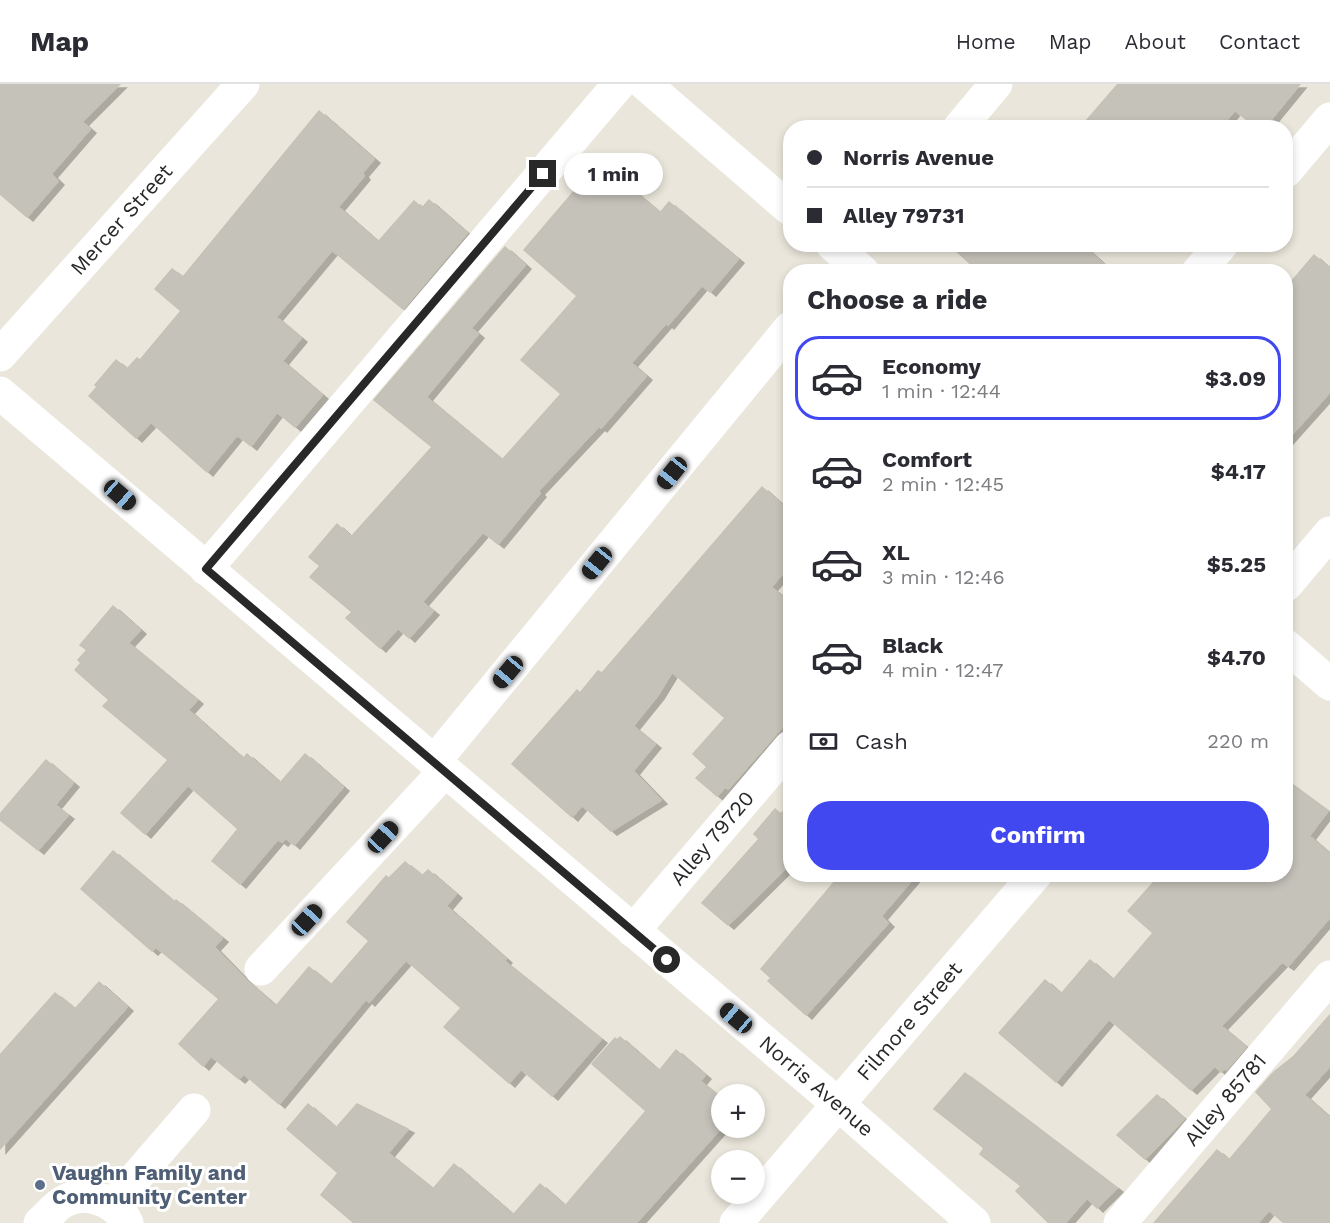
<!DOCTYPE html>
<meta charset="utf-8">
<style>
body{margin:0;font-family:"Work Sans",sans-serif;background:#f2f2f3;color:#2b2b33;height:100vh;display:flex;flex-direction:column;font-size:22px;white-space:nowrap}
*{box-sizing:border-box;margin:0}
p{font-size:20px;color:#7c7c81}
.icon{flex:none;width:33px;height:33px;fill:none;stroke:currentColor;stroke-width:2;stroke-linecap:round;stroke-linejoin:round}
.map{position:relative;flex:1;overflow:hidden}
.panel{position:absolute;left:783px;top:180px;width:510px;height:618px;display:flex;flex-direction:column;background:#fff;border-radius:24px;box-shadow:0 3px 9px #0003}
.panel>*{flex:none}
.banner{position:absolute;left:783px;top:36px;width:510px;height:132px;border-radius:24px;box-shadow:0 3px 9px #0003;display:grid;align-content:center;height:132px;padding:0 24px;background:#fff}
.buttons{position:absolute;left:711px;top:1000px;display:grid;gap:12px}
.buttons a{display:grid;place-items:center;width:54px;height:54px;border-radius:50%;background:#fff;box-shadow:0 3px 9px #0003;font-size:30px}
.end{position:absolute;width:27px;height:27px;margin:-14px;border:8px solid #282828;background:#fff;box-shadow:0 0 0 3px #fff}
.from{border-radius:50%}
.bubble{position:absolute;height:42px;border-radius:21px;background:#fff;box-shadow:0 3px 9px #0003;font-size:20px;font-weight:700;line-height:42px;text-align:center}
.car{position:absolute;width:18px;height:36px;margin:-18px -9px;border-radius:8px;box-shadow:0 0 4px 2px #0007;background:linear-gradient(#222 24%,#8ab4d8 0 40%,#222 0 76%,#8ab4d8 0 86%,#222 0)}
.banner b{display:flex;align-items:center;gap:21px;height:57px;font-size:22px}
.banner b+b{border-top:2px solid #e1e1e2}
.banner i{width:15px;height:15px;background:#2b2b33}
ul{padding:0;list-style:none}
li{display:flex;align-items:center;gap:18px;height:84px;margin:0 12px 9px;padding:0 12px;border:3px solid transparent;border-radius:24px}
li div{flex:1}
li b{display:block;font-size:22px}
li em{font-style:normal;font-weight:700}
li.on{border-color:#4148f0}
li>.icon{width:54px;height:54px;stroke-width:1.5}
h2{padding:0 24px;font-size:27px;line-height:72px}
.pay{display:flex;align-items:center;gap:15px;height:66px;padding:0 24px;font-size:22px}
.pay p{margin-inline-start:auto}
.cta{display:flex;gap:12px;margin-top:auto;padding:12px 24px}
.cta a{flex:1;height:69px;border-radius:24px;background:#4148f0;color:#fff;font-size:24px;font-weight:700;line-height:69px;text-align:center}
header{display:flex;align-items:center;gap:36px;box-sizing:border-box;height:84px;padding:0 30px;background:#fff;border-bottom:2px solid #e1e1e2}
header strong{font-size:28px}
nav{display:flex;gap:33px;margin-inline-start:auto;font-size:21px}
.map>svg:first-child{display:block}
.building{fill:#c5c2ba;stroke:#c5c2b5;stroke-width:1.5;filter:url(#shadow)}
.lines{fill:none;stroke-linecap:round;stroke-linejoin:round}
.minor{stroke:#fff;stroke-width:33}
.route{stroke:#282828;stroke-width:8}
.service-dot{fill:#5c6f8a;stroke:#fff;stroke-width:2}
.labels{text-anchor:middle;stroke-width:6;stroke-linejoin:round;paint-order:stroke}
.street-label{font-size:21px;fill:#282828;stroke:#fff}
.service-label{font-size:21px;font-weight:bold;fill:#4e5e75;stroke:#fff;text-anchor:start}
</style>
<header>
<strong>Map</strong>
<nav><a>Home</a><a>Map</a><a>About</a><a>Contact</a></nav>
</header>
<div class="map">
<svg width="1330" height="1139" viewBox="0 0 1330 1139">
<defs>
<filter id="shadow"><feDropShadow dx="6" dy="4" stdDeviation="0" flood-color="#0004"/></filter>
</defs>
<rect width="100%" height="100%" fill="#eae6db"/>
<g class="building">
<path d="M0 0H120L82 38 90 45 51 90 58 97 27 133 0 110Z"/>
<path d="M1118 0H1300L1264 44H1256L1235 26 1220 44H1080Z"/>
<path d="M319 27 374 75 362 89 364 92 338 123 378 158 414 117 422 124 429 116 467 149 403 225 332 166 276 233 301 254 282 277 322 311 295 343 277 328 251 362 237 351 207 388 151 338 136 354 89 312 97 303 95 301 116 276 127 285 137 274 140 276 181 227 155 205 172 185 183 193Z"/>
<path d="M593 85 617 105 623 98 660 129 669 118 738 175 710 208 702 201 668 241 666 239 631 279 646 292 601 344 599 342 538 407 540 409 498 460 483 448 422 518 433 527 409 554 398 544 380 564 346 534 352 528 310 493 320 482 309 473 337 440 351 453 432 363 374 316 505 163 525 181 471 244 478 250 426 313 502 376 561 310 521 276 577 212 524 166Z"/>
<path d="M949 160H1081L1112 188H979Z"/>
<path d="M1314 171 1330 185V308L1286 357V204Z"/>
<path d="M762 403 790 428V481L771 503 788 518 784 523 790 529V634L728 705 725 703 717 712 696 694 707 683 693 670 725 634 672 588 658 611 633 642 655 660 633 687 661 716 611 747 582 721 572 733 512 680 577 606 580 609 598 587 602 589Z"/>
<path d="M113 522 140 546 128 559 197 616 188 626 243 675 247 670 280 699 305 670 343 703 294 761 286 754 282 758 278 755 240 800 212 777 238 745 188 701 145 750 121 729 168 676 103 622 109 616 75 586 81 579 78 576 87 566 80 561Z"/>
<path d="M46 676 73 699 55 721 68 731 38 766 0 736V730Z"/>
<path d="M1286 696 1328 727 1309 752 1330 770V833L1288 882 1282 878 1221 942 1246 963 1226 986 1224 984 1221 988 1215 982 1191 1006 1109 935 1056 998 999 949 1045 896 1061 910 1090 876 1113 896 1153 849 1128 827 1161 790H1286Z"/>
<path d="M790 720V780L728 841 702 819 759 755 754 750 775 725 781 730Z"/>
<path d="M113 767 174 818 176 816 222 854 214 863 248 898 276 922 309 883 331 901 369 857 347 838 386 792 389 794 405 778 422 792 428 786 456 810 446 822 506 875 504 877 601 955 552 1012 521 985 509 999 444 943 461 924 406 876 369 918 366 915 279 1020 244 990 239 995 211 972 203 982 179 960 219 915 156 863 152 867 81 805Z"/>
<path d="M841 790H917L881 832 888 839 806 931 768 897 771 894 761 885Z"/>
<path d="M99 898 127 923 0 1065V971L55 909 75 925Z"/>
<path d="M1330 931V982L1304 1011 1330 1034V1139H1284L1269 1126 1258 1139H1154L1217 1066 1229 1076 1272 1025 1256 1008 1274 988 1294 972Z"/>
<path d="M620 953 659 987 676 966 705 991 700 997 722 1015V1043L636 1139H354L321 1111 338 1089 287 1045 308 1020 336 1044 357 1020 408 1045 388 1069 433 1105 454 1080 513 1131 540 1100 565 1122 646 1027 592 980 615 954 617 956Z"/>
<path d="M965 989 1051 1054 1117 1104 1097 1124 1087 1114 1065 1139H1049L1016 1107 1021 1102 980 1070 984 1064 934 1025Z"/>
<path d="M1157 1011 1184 1035 1145 1075 1117 1051Z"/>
</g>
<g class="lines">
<g class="minor">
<path d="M645 0 790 125"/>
<path d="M959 44 996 0"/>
<path d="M1286 87 1330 35"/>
<path d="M832 160 863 188"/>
<path d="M1198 188 1222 160"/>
<path id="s1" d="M0 271 243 0"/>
<path id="s2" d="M0 309 838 1020 974 1139"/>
<path d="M206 485 619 0"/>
<path d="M1286 501 1330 449"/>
<path d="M1286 562 1330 600"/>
<path d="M434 678 790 244"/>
<path id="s3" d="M633 847 790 663"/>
<path d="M261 885 444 688"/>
<path d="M112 1121 194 1026"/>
<path d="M40 1139C48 1132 56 1121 65 1117 87 1105 117 1118 127 1139"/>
<path id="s4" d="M736 1139 1036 790"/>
<path id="s5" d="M1120 1139 1330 893"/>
</g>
</g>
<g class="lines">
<path class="route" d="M543 90 206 485 667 876"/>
</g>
<circle class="service-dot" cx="40" cy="1101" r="6"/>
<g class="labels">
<g class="street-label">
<text dy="7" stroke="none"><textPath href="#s1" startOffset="182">Mercer Street</textPath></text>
<text dy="7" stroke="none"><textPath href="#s3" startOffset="122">Alley 79720</textPath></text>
<text dy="7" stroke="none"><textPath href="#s4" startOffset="266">Filmore Street</textPath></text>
<text dy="7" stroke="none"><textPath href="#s2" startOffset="1071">Norris Avenue</textPath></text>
<text dy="7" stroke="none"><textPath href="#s5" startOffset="162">Alley 85781</textPath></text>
</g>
<g class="service-label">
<text x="52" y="1096">Vaughn Family and<tspan x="52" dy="24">Community Center</tspan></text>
</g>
</g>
</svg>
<div class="buttons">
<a>+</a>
<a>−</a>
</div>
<i class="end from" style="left:667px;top:876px"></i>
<i class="end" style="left:543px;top:90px"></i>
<div class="bubble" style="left:564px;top:69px;width:99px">1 min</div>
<i class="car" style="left:672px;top:389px;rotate:219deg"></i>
<i class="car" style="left:120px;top:411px;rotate:131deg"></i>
<i class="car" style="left:597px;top:479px;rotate:219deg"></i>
<i class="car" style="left:508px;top:588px;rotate:220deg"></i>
<i class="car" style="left:383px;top:753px;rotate:43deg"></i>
<i class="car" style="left:307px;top:836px;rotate:43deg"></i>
<i class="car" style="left:736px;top:934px;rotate:310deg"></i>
<div class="banner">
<b><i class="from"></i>Norris Avenue</b>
<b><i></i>Alley 79731</b>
</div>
<section class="panel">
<h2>Choose a ride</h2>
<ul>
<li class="on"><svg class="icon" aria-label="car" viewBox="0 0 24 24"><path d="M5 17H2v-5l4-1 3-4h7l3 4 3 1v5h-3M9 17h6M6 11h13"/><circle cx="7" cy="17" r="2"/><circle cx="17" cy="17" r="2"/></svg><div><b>Economy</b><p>1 min · 12:44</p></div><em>$3.09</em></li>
<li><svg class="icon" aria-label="car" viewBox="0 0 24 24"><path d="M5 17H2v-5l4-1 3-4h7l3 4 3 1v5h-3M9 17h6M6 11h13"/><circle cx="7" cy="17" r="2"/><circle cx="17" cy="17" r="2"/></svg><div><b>Comfort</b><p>2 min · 12:45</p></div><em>$4.17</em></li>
<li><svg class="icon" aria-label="car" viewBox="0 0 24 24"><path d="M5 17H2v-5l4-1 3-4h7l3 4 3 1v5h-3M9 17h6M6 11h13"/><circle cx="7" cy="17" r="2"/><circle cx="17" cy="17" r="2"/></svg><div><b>XL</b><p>3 min · 12:46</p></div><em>$5.25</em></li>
<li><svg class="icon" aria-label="car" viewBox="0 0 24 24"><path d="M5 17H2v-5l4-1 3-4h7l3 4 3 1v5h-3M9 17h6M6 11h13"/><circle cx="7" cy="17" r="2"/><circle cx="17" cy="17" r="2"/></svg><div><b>Black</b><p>4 min · 12:47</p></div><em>$4.70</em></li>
</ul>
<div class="pay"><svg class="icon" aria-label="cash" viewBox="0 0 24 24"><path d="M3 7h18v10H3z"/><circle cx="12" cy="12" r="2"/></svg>Cash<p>220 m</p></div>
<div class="cta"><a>Confirm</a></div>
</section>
</div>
